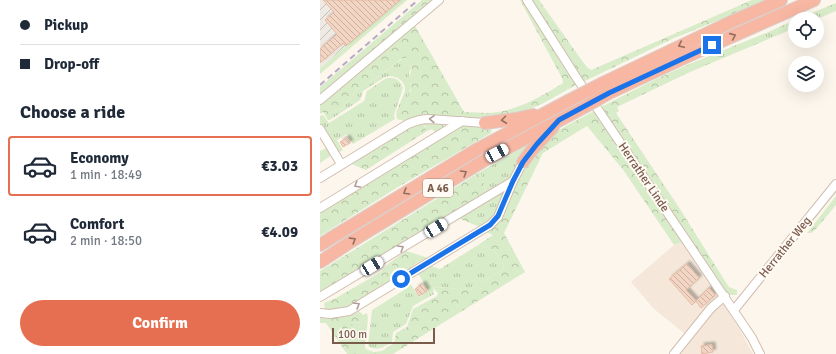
<!DOCTYPE html>
<meta charset="utf-8">
<style>
body{margin:0;font-family:Signika,sans-serif;background:#f6f6f7;color:#1f2937;height:100vh;display:flex;flex-direction:column;font-size:15px;white-space:nowrap}
*{box-sizing:border-box;margin:0}
p{font-size:13px;color:#747a83}
.icon{flex:none;width:22px;height:22px;fill:none;stroke:currentColor;stroke-width:2;stroke-linecap:round;stroke-linejoin:round}
.map{position:relative;flex:1;overflow:hidden}
.details{display:flex;flex-direction:column;background:#fff;width:320px}
.details>*{flex:none}
.hud{display:grid;align-content:center;height:88px;padding:0 20px;background:#fff}
.buttons{position:absolute;left:468px;top:12px;display:grid;gap:8px}
.buttons a{display:grid;place-items:center;width:36px;height:36px;border-radius:50%;background:#fff;box-shadow:0 4px 16px #0002;font-size:20px}
.scale{position:absolute;left:12px;bottom:10px;width:103px;box-sizing:border-box;padding-left:4px;border:2px solid #7a5c4d;border-top:0;font-size:11px;line-height:14px;white-space:nowrap;color:#7a5c4d;-webkit-text-stroke:3px #fffaf3;paint-order:stroke}
.end{position:absolute;width:18px;height:18px;margin:-9px;border:5px solid #1a73e8;background:#fff;box-shadow:0 0 0 2px #fff}
.from{border-radius:50%}
.car{position:absolute;width:12px;height:24px;margin:-12px -6px;border-radius:5px;box-shadow:0 0 3px 1px #0007;background:linear-gradient(#fff 24%,#345 0 40%,#fff 0 76%,#345 0 86%,#fff 0)}
.hud b{display:flex;align-items:center;gap:14px;height:38px;font-size:15px}
.hud b+b{border-top:1px solid #e0e1e3}
.hud i{width:10px;height:10px;background:#1f2937}
ul{padding:0;list-style:none}
li{display:flex;align-items:center;gap:12px;height:60px;margin:0 8px 6px;padding:0 12px;border:2px solid transparent;border-radius:4px}
li div{flex:1}
li b{display:block;font-size:15px}
li em{font-style:normal;font-weight:700}
li.on{border-color:#e76f51}
li>.icon{width:36px;height:36px;stroke-width:1.5}
h2{padding:0 20px;font-size:18px;line-height:48px}
.primary-button{display:flex;gap:8px;margin-top:auto;padding:8px 20px}
.primary-button a{flex:1;height:46px;border-radius:24px;background:#e76f51;color:#fff;font-size:16px;font-weight:700;line-height:46px;text-align:center}
main{display:flex;flex:1;min-height:0}
.map>svg:first-child{display:block}
.residential{fill:#f5e8da}
.industrial{fill:url(#industrial-furrows)}
.grass{fill:url(#grass-tufts)}
.forest{fill:url(#forest-crowns)}
.building{fill:url(#building-back-hatch);stroke:#e6bba3;filter:url(#shadow)}
.lines{fill:none;stroke-linecap:round;stroke-linejoin:round}
.minor-casing{stroke:#d1beb0;stroke-width:10}
.highway-casing{stroke:#dad1cd;stroke-width:14}
.minor{stroke:#fff;stroke-width:8}
.highway{stroke:#f7b7a3;stroke-width:12}
.rail{stroke:#b9a8c9;stroke-width:2;stroke-dasharray:6 4;stroke-linecap:butt}
.highway-bridge-casing{stroke:#dad1cd;stroke-width:14;stroke-linecap:butt}
.highway-bridge{stroke:#f7b7a3;stroke-width:12}
.oneway{stroke:#936e5e}
.oneway2{stroke:#af9d94}
.route{stroke:#1a73e8;stroke-width:5}
.labels{text-anchor:middle;stroke-width:4;stroke-linejoin:round;paint-order:stroke}
.shield{fill:#fffaf3;stroke:#a28b7f;stroke-width:1}
.shield-label{font-size:11px;font-weight:bold;fill:#7a5c4d}
.street-label{font-size:12px;fill:#7a5c4d;stroke:#fffaf3}
</style>
<main>
<section class="details">
<div class="hud">
<b><i class="from"></i>Pickup</b>
<b><i></i>Drop-off</b>
</div>
<h2>Choose a ride</h2>
<ul>
<li class="on"><svg class="icon" aria-label="car" viewBox="0 0 24 24"><path d="M5 17H2v-5l4-1 3-4h7l3 4 3 1v5h-3M9 17h6M6 11h13"/><circle cx="7" cy="17" r="2"/><circle cx="17" cy="17" r="2"/></svg><div><b>Economy</b><p>1 min · 18:49</p></div><em>€3.03</em></li>
<li><svg class="icon" aria-label="car" viewBox="0 0 24 24"><path d="M5 17H2v-5l4-1 3-4h7l3 4 3 1v5h-3M9 17h6M6 11h13"/><circle cx="7" cy="17" r="2"/><circle cx="17" cy="17" r="2"/></svg><div><b>Comfort</b><p>2 min · 18:50</p></div><em>€4.09</em></li>
</ul>
<div class="primary-button"><a>Confirm</a></div>
</section>
<div class="map">
<svg width="516" height="354" viewBox="0 0 516 354">
<defs>
<pattern id="industrial-furrows" width="10" height="10" patternUnits="userSpaceOnUse"><rect width="10" height="10" fill="#efe9e4"/><path d="M-1 1l2-2M0 10L10 0M9 11l2-2" fill="none" stroke="#c7c0bb"/></pattern>
<pattern id="grass-tufts" width="24" height="20" patternUnits="userSpaceOnUse"><rect width="24" height="20" fill="#d8ecc9"/><path d="M3 7l-1-3M5 7V3M7 7l1-3M15 17l-1-3M17 17v-4M19 17l1-3" fill="none" stroke="#b4c2a5"/></pattern>
<pattern id="forest-crowns" width="20" height="18" patternUnits="userSpaceOnUse"><rect width="20" height="18" fill="#d8ecc9"/><path d="M2 6a3 3 0 1 1 6 0M12 15a3 3 0 1 1 6 0" fill="none" stroke="#b4c2a5"/></pattern>
<pattern id="building-back-hatch" width="6" height="6" patternUnits="userSpaceOnUse"><rect width="6" height="6" fill="#f3d5c3"/><path d="M-1 5l2 2M0 0l6 6M5-1l2 2" fill="none" stroke="#cab0a1"/></pattern>
<filter id="shadow"><feDropShadow dx="3" dy="-3" stdDeviation="1" flood-color="#0004"/></filter>
</defs>
<rect width="100%" height="100%" fill="#fdf6ec"/>
<path class="residential" d="M362 242 420 330 433 354H357L370 338 334 309 311 282 354 245Z"/>
<path class="industrial" d="M0 0H80L0 68Z"/>
<g class="grass">
<path d="M516 3V11L497 19H477Z"/>
<path d="M475 20V28L370 72 367 65 446 33Z"/>
<path d="M88 57C96 64 89 69 89 75 89 78 91 82 91 85 91 92 86 103 84 110L76 113 85 91C86 80 74 74 65 77L43 91 40 100 10 120H8L5 115 22 108 27 102 32 97 33 94 35 91 62 74 82 59Z"/>
<path d="M68 78C75 77 81 81 83 88L74 115 75 119 33 144 27 134 17 140 23 150 18 153 0 124V116L3 115 9 123 44 101C46 98 45 94 47 91L65 79Z"/>
<path d="M103 122 121 123 124 126 122 129 116 133 112 129 107 131Z"/>
<path d="M213 142 189 179 166 193 163 180 160 172Z"/>
<path d="M9 147 12 155 0 163V151Z"/>
<path d="M516 188V192L485 231V228Z"/>
<path d="M184 190 186 191 176 213 165 224 145 214Z"/>
<path d="M158 245 174 250 184 266 183 270 149 290 117 287 113 288 114 294 93 306 86 324 73 332 72 342C64 347 57 352 48 346L52 310 84 290 81 285 88 280 99 297 108 291 98 273 111 266 120 269Z"/>
<path d="M99 255 108 258 95 264 83 274 61 272 68 264 84 270 86 266 95 264Z"/>
<path d="M48 319 45 346 46 349 54 352 40 350 36 345 31 324C38 321 42 325 48 319Z"/>
</g>
<g class="forest">
<path d="M80 0H87L0 74V68Z"/>
<path d="M102 0H117L0 99V87Z"/>
<path d="M200 0H203L256 85 222 104 197 114 178 118 142 119 115 115 104 116 84 121 77 119 76 113 84 110 91 90V83L88 81C90 73 95 64 88 57L81 59 62 74 35 91 33 94 32 97 27 102 22 108 5 115 3 112 0 114V103L94 24 144 112C152 112 161 113 169 113 194 112 223 96 243 83L242 78Z"/>
<path d="M211 0H219L263 62 267 67 271 70 432 0H449L352 39 263 82Z"/>
<path d="M367 65 370 72 297 107 299 111 296 113 360 209 405 281 409 287 417 290V295H408L401 286 373 243 279 108 336 79Z"/>
<path d="M274 111 353 227 362 242 354 245 304 171 267 126 223 153 184 233 205 272 73 354H27L6 323H0V318L10 319 38 310 43 315 47 313 48 319C42 325 38 321 31 324L36 345 40 350 54 352 62 351 74 343 76 333 87 327 93 309 117 296 118 293 113 288 117 287 149 290 183 270 184 266 174 250 158 245 173 235 166 232 182 219 205 165 235 132Z"/>
<path d="M102 122 107 131 46 170 29 163 92 125Z"/>
<path d="M141 126H172L171 133 78 187 0 236V212Z"/>
<path d="M160 172 163 180 166 193 0 296V271Z"/>
<path d="M516 196V205L496 229 491 233H487Z"/>
<path d="M145 214 165 224 160 227 138 218Z"/>
<path d="M86 251 99 255 95 264 87 266 84 270 68 264Z"/>
<path d="M69 268 83 274 30 306 23 309 5 311 4 303 16 298 61 272 65 271Z"/>
</g>
<g class="building">
<path d="M3 0H80L26 46 23 43 0 63V49L17 34 5 20 14 12Z"/>
<path d="M27 138 30 143 23 147 20 142Z"/>
<path d="M367 264 379 278 366 290 376 301 389 288 395 295 381 308 376 301 372 305 349 279Z"/>
<path d="M103 284 107 291 99 296 95 289Z"/>
<path d="M392 345 393 352 382 354 381 346Z"/>
</g>
<g class="lines">
<g class="minor-casing">
<g id="minor">
<path d="M207 0 256 77 432 338 440 354"/>
<path d="M0 100 119 0"/>
<path d="M0 129 21 164"/>
<path d="M0 178 88 124C95 121 102 119 109 119L165 123"/>
<path d="M0 208 142 121"/>
<path d="M0 297 193 181"/>
<path d="M414 310 516 184"/>
<path d="M0 313 10 314 29 311 170 225 178 217 193 181 203 162"/>
<path d="M354 354 391 308 405 296"/>
</g>
</g>
<g class="highway-casing">
<g id="highway">
<path d="M283 83 409 23 461 0"/>
<path d="M289 93 368 56 494 0"/>
<path d="M165 123 195 119 213 115"/>
<path d="M203 162 211 151 233 127"/>
<path d="M0 245 16 235 156 150 248 101"/>
<path d="M0 262 32 241 165 160 268 105"/>
</g>
</g>
<use href="#minor" class="minor"/>
<use href="#highway" class="highway"/>
<path class="rail" d="M0 85 98 0"/>
<g class="highway-bridge-casing">
<g id="highway-bridge">
<path d="M248 101 283 83"/>
<path d="M268 105 289 93"/>
</g>
</g>
<use href="#highway-bridge" class="highway-bridge"/>
</g>
<defs><path id="oneway-chevron" d="M-2-3.5L2.5 0L-2 3.5" fill="none" stroke-width="1.6" stroke-linecap="round" stroke-linejoin="round"/></defs>
<g class="oneway">
<use href="#oneway-chevron" transform="translate(413 36) rotate(-24)"/>
<use href="#oneway-chevron" transform="translate(361 45) rotate(155)"/>
<use href="#oneway-chevron" transform="translate(184 120) rotate(173)"/>
<use href="#oneway-chevron" transform="translate(144 173) rotate(-31)"/>
<use href="#oneway-chevron" transform="translate(86 192) rotate(149)"/>
<use href="#oneway-chevron" transform="translate(33 240) rotate(-32)"/>
</g>
<g class="oneway2">
<use href="#oneway-chevron" transform="translate(112 119) rotate(-178)"/>
<use href="#oneway-chevron" transform="translate(37 185) rotate(149)"/>
<use href="#oneway-chevron" transform="translate(81 248) rotate(-31)"/>
<use href="#oneway-chevron" transform="translate(37 305) rotate(-31)"/>
</g>
<g class="lines">
<path class="route" d="M81 279 170 225 178 216 193 181 203 162 217 144 239 120 289 93 392 45"/>
</g>
<g class="labels">
<rect class="shield" x="103" y="179" width="30" height="18" rx="3"/>
<g class="shield-label">
<text x="118" y="192">A 46</text>
</g>
<g class="street-label">
<text transform="translate(324 177) rotate(56)" y="4">Herrather Linde</text>
<text transform="translate(465 247) rotate(-51)" y="4">Herrather Weg</text>
</g>
</g>
</svg>
<div class="buttons">
<a><svg class="icon" aria-label="locate" viewBox="0 0 24 24"><circle cx="12" cy="12" r="6"/><path d="M12 2v4M12 18v4M2 12h4M18 12h4"/></svg></a>
<a><svg class="icon" aria-label="layers" viewBox="0 0 24 24"><path d="M12 4l9 5-9 5-9-5zM3 14l9 5 9-5"/></svg></a>
</div>
<div class="scale">100 m</div>
<i class="end from" style="left:81px;top:279px"></i>
<i class="end" style="left:392px;top:45px"></i>
<i class="car" style="left:177px;top:153px;rotate:62deg"></i>
<i class="car" style="left:116px;top:228px;rotate:59deg"></i>
<i class="car" style="left:52px;top:266px;rotate:59deg"></i>
</div>
</main>
